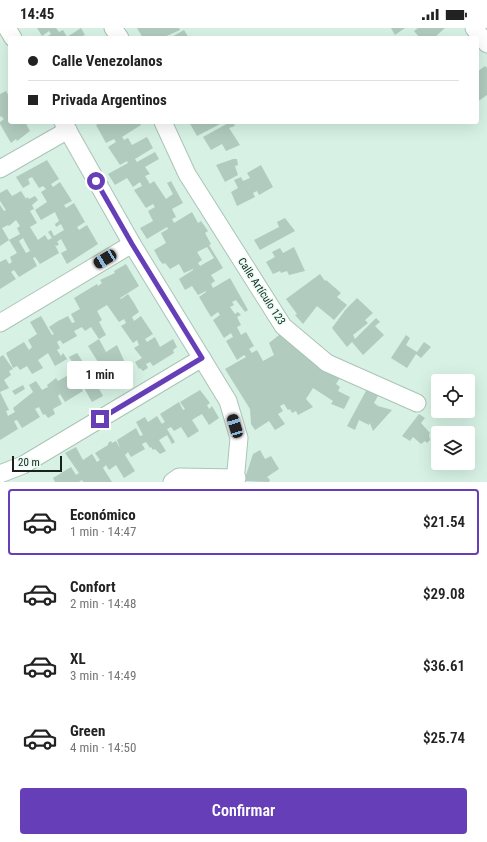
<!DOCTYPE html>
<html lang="es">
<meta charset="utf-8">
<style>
body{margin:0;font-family:"Roboto Condensed",sans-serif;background:#f2f2f2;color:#222;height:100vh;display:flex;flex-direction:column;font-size:15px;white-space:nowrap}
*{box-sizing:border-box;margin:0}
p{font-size:13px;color:#767676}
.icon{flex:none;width:22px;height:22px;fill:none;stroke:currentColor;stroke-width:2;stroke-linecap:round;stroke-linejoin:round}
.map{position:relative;height:454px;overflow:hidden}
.details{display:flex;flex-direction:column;background:#fff;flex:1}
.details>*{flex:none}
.top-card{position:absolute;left:8px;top:8px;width:471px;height:88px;border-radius:4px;box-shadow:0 4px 16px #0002;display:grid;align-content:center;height:88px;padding:0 20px;background:#fff}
.fabs{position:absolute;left:431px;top:346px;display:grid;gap:8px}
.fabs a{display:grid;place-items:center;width:44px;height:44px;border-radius:4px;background:#fff;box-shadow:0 4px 16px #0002;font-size:20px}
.scale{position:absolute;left:12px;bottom:10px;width:50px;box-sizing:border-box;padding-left:4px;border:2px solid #19231e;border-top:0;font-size:11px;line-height:14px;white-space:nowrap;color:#19231e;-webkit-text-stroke:3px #e8fef3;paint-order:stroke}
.end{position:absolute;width:18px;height:18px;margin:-9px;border:5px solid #663fb8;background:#fff;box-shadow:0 0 0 2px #fff}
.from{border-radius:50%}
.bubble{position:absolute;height:28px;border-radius:4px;background:#fff;box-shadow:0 4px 16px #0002;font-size:13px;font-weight:600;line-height:28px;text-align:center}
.car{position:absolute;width:12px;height:24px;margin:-12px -6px;border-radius:5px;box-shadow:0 0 3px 1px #0007;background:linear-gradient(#222 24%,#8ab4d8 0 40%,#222 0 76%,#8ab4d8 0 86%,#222 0)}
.top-card b{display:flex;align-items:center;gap:14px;height:38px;font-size:15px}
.top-card b+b{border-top:1px solid #e0e0e0}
.top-card i{width:10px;height:10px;background:#222}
ul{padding:7px 0 0;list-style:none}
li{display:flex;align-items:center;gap:12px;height:66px;margin:0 8px 6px;padding:0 12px;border:2px solid transparent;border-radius:4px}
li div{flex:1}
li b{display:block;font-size:15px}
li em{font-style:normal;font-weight:600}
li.on{border-color:#663fb8}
li>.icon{width:36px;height:36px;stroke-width:1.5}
.primary-button{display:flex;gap:8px;margin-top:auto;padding:8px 20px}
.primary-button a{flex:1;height:46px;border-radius:4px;background:#663fb8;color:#fff;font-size:16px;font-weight:600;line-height:46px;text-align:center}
.status{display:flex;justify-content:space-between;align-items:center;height:28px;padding:0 20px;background:#fff;direction:ltr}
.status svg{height:11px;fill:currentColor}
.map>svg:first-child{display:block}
.building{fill:#b1cbbe;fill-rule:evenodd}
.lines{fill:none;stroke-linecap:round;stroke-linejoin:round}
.street-casing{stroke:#aac4b6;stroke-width:19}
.street{stroke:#fff;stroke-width:17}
.route{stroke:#663fb8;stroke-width:5}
.labels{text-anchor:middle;stroke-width:3;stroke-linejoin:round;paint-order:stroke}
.street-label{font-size:11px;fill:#19231e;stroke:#e8fef3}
</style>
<div class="status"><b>14:45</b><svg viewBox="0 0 49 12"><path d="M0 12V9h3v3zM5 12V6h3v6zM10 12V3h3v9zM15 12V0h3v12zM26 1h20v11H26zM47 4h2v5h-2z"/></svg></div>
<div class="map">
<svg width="487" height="454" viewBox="0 0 487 454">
<rect width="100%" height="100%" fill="#d7f2e5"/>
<g class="building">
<path d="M37 0H56L59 4 63 2 67 9 81 0 85 7 82 8 83 10H45L51 6 49 3 42 8Z"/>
<path d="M137 0H179L180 2 162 10V8L159 10H143Z"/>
<path d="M391 0H405L395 7Z"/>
<path d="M418 0H445L434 10H420L414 3Z"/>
<path d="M184 2 189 10H170Z"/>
<path d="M485 38 487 40V67L477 74V44Z"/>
<path d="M6 63 10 70V94H25L30 103 17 113 16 111 11 115 0 96V94L4 91 1 88 0 89V66Z"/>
<path d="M101 94H139L141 97 122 109 124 112 128 110 132 117 147 109 153 120 135 131 137 134 155 124 159 131 145 139 150 146 145 148 150 156 154 153 166 171 173 166 167 155 171 153 183 175 172 181 176 189 172 191 174 195 192 184 198 195 201 193 208 203 205 205 211 216 209 217 223 240 211 247 215 253 211 256 213 260 230 250 248 282 245 284 236 272 232 274 234 277 230 279 235 286 238 284 241 287 237 289 241 297 237 299 241 307 246 304 254 318 249 321 252 325 257 322 263 333 274 327 269 315 284 303 343 345 336 356 340 359 338 363 350 369 344 381 331 376 333 373 313 360 306 371 313 379 298 387 296 383 292 385 290 381 288 382 284 376 280 378 283 383 278 386 285 396 275 402 269 393 255 402 251 396 250 381 225 341 246 329 244 327 237 332 226 313 233 309 231 305 224 310 213 292 220 287 218 284 211 289 199 269 206 264V263L198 267 192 258 185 262 179 251 193 242V241L184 245 179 236 170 241 165 235 163 236 160 233 154 222 166 215 161 205 168 201 167 199 147 211 140 200 153 193 148 183 155 179 153 176 146 180 134 162 142 158 140 154 133 159 127 150 115 157 108 146 128 135 127 133 120 137 108 119 116 114 114 111 106 115 96 97ZM207 219 214 230 200 238 198 235 202 232 197 224Z"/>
<path d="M189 94H224L197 108Z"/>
<path d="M230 94H233L235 98 229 100 240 117 226 123 222 116 211 122 203 109Z"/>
<path d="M233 131H237L238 137 235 138 238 147 225 154 216 137Z"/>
<path d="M47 132 59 151 51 156 53 159 60 154 72 173 64 177 66 180 74 175 85 194 77 199 79 202 87 197 98 216 67 236 61 225 67 222 61 211 57 214 59 216 57 218 55 217 59 225 40 236 35 229 33 230 37 238 19 249 14 242 11 244 16 251 0 261V234L6 231 9 236 12 234 10 229 17 225 9 212 0 218V177L4 183 6 182 0 173V165L7 161 12 168 21 163 26 171 27 169 29 171 35 168 38 172 32 177 34 181 30 183 37 195 30 199 38 212 45 207 48 212 52 210 48 204 51 202 54 208 64 202 61 196 56 199 55 196 59 193 55 184 41 192 35 182 47 174 41 164 46 161 43 158 39 160 32 149 28 151 30 156 23 160 16 149ZM16 192 20 198 17 200 20 206 9 212 2 200 8 197 9 198ZM23 210 30 223 26 225 19 213Z"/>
<path d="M261 137 273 159 259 167 257 163 253 165 255 169 237 178 231 164 238 160 234 152 241 149 243 153 250 150 247 145Z"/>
<path d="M285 190 295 203 260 222 254 212 279 199 277 194Z"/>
<path d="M294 219 305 243 289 247 287 243 281 245 280 243 273 246 266 234 275 229 272 224 280 220 283 225Z"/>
<path d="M126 236 139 258 120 270 121 271 128 266 134 275 139 284 132 289 134 293 141 288 153 306 145 311 147 314 155 309 160 319 173 311 177 319 173 322 174 325 153 338 150 334 146 336 148 340 143 343 140 340 139 341 135 334 142 330 134 320 139 317 137 312 133 315 121 298 126 295 124 291 119 294 107 277 97 283 102 292 99 294 106 307 99 311 91 299 85 303 82 299 74 303 77 308 63 316 60 312 57 314 60 320 57 322 61 328 63 325 67 331 55 338 48 325 38 332 43 340 32 346 27 338 20 342 17 338 13 340 6 325 24 314 29 322 32 319 28 312 37 306 30 294 41 288 52 307 54 306 49 299 58 293 68 288 72 295 75 294 71 286 80 281 74 270 97 256 98 258 102 255 100 252 115 245 114 243Z"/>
<path d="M320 246 325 253 326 252 341 265 337 269 347 277 334 292 317 278 303 296 295 287 297 286 286 271Z"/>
<path d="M357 270 373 285 365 292 368 295 353 307 355 311 376 290 380 294 375 298 384 307 363 327 352 314 347 319 332 300 346 281Z"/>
<path d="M406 307 410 310 406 317 417 324 424 314 431 319 421 330 416 326 407 340 391 330Z"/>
<path d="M99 311 106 324 117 317 126 337 117 342 125 354 114 361 102 341 101 342 105 350 88 360 89 361 97 357 103 368 92 374 84 360H86L80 354 79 355 83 363 65 374 60 366 58 368 62 376 53 381 55 386 48 390 45 386 43 387 39 379 35 381 40 389 22 400 17 392 14 393 18 401 0 412V329L3 327 13 341 9 343 11 347 4 352 9 360 0 364 9 382 6 383 8 388 15 384 13 380 33 364 29 357 36 353 42 362 48 359 47 357 56 350 58 353 70 346 73 350 76 348 73 342 76 340 69 329 77 325 85 337 92 333 94 337 98 334 88 318Z"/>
<path d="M23 357 25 361 15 367 12 363Z"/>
<path d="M367 361 379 366 374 375 378 378 392 382 373 403 370 395 369 397 359 392 355 402 347 398Z"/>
<path d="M200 362 210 375 207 377 209 381 212 378 219 390 209 397 202 386 195 390 192 392 199 403 188 410 181 399 174 403 171 399 167 401 175 414 172 416 167 407 159 412 166 423 160 426 155 421 153 422 151 419 150 420 146 414 142 416 145 421 131 429 128 424 125 427 135 443 124 450 116 437 109 442 106 437 103 440 112 454H83L82 452 79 454H55L53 450 71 439 76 447 79 445 65 425 76 419 83 432 92 426 97 434 100 432 95 425 108 417V415L111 413 112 415 116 413 120 420 117 412 136 400 140 408 143 407 136 394 145 389 148 394 157 388 162 396 163 395 165 394 160 386 179 374 183 382 185 381 180 374Z"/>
<path d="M419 386 425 390 421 395 430 405 429 407 430 412 427 415 425 413 421 416 413 409 410 413 402 408Z"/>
<path d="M260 422 265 431 271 428 279 441 267 449 270 452 269 454 244 453 253 426Z"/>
</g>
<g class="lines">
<g class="street-casing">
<g id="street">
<path d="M7 0 13 10"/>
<path d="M113 0 120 10"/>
<path d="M474 0 487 16"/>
<path d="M63 94 132 216 228 373 239 410 235 454"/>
<path d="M163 94 187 146 283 298 327 335 417 375"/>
<path d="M0 141 68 102"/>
<path d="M0 295 132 216"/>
<path d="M0 446 23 437 202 330"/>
<path d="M172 454 179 449 237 450"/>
</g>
</g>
<use href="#street" class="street"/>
</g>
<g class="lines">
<path class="route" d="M96 153 132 216 202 330 100 391"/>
</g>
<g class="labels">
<g class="street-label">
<text transform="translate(262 263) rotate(57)" y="4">Calle Artículo 123</text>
</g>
</g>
</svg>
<div class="fabs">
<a><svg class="icon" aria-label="locate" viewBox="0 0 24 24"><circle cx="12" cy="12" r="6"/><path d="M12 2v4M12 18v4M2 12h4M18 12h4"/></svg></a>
<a><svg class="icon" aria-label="layers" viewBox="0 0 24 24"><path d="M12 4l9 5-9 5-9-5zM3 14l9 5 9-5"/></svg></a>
</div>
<div class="scale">20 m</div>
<i class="end from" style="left:96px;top:153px"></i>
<i class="end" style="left:100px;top:391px"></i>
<div class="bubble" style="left:67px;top:333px;width:66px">1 min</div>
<i class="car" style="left:105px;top:231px;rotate:239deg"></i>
<i class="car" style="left:235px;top:398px;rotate:343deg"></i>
<div class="top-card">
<b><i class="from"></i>Calle Venezolanos</b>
<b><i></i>Privada Argentinos</b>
</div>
</div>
<section class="details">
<ul>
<li class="on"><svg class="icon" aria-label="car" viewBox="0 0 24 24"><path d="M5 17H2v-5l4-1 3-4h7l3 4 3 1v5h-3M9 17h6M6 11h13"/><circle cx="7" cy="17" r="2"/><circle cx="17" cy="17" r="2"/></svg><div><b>Económico</b><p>1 min · 14:47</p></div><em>$21.54</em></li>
<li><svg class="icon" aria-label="car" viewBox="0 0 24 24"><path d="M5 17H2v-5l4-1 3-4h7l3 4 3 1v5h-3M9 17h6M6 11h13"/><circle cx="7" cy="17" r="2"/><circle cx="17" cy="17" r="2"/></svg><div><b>Confort</b><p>2 min · 14:48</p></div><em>$29.08</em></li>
<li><svg class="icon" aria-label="car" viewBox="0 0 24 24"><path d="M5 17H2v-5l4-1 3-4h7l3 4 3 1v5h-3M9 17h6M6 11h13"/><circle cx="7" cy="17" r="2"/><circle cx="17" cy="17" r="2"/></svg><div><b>XL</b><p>3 min · 14:49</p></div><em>$36.61</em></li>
<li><svg class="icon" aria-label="car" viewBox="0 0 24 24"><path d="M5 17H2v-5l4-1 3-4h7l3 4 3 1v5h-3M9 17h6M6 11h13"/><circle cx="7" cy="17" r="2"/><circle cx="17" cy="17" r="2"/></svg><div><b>Green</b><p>4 min · 14:50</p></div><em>$25.74</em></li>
</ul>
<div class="primary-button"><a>Confirmar</a></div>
</section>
